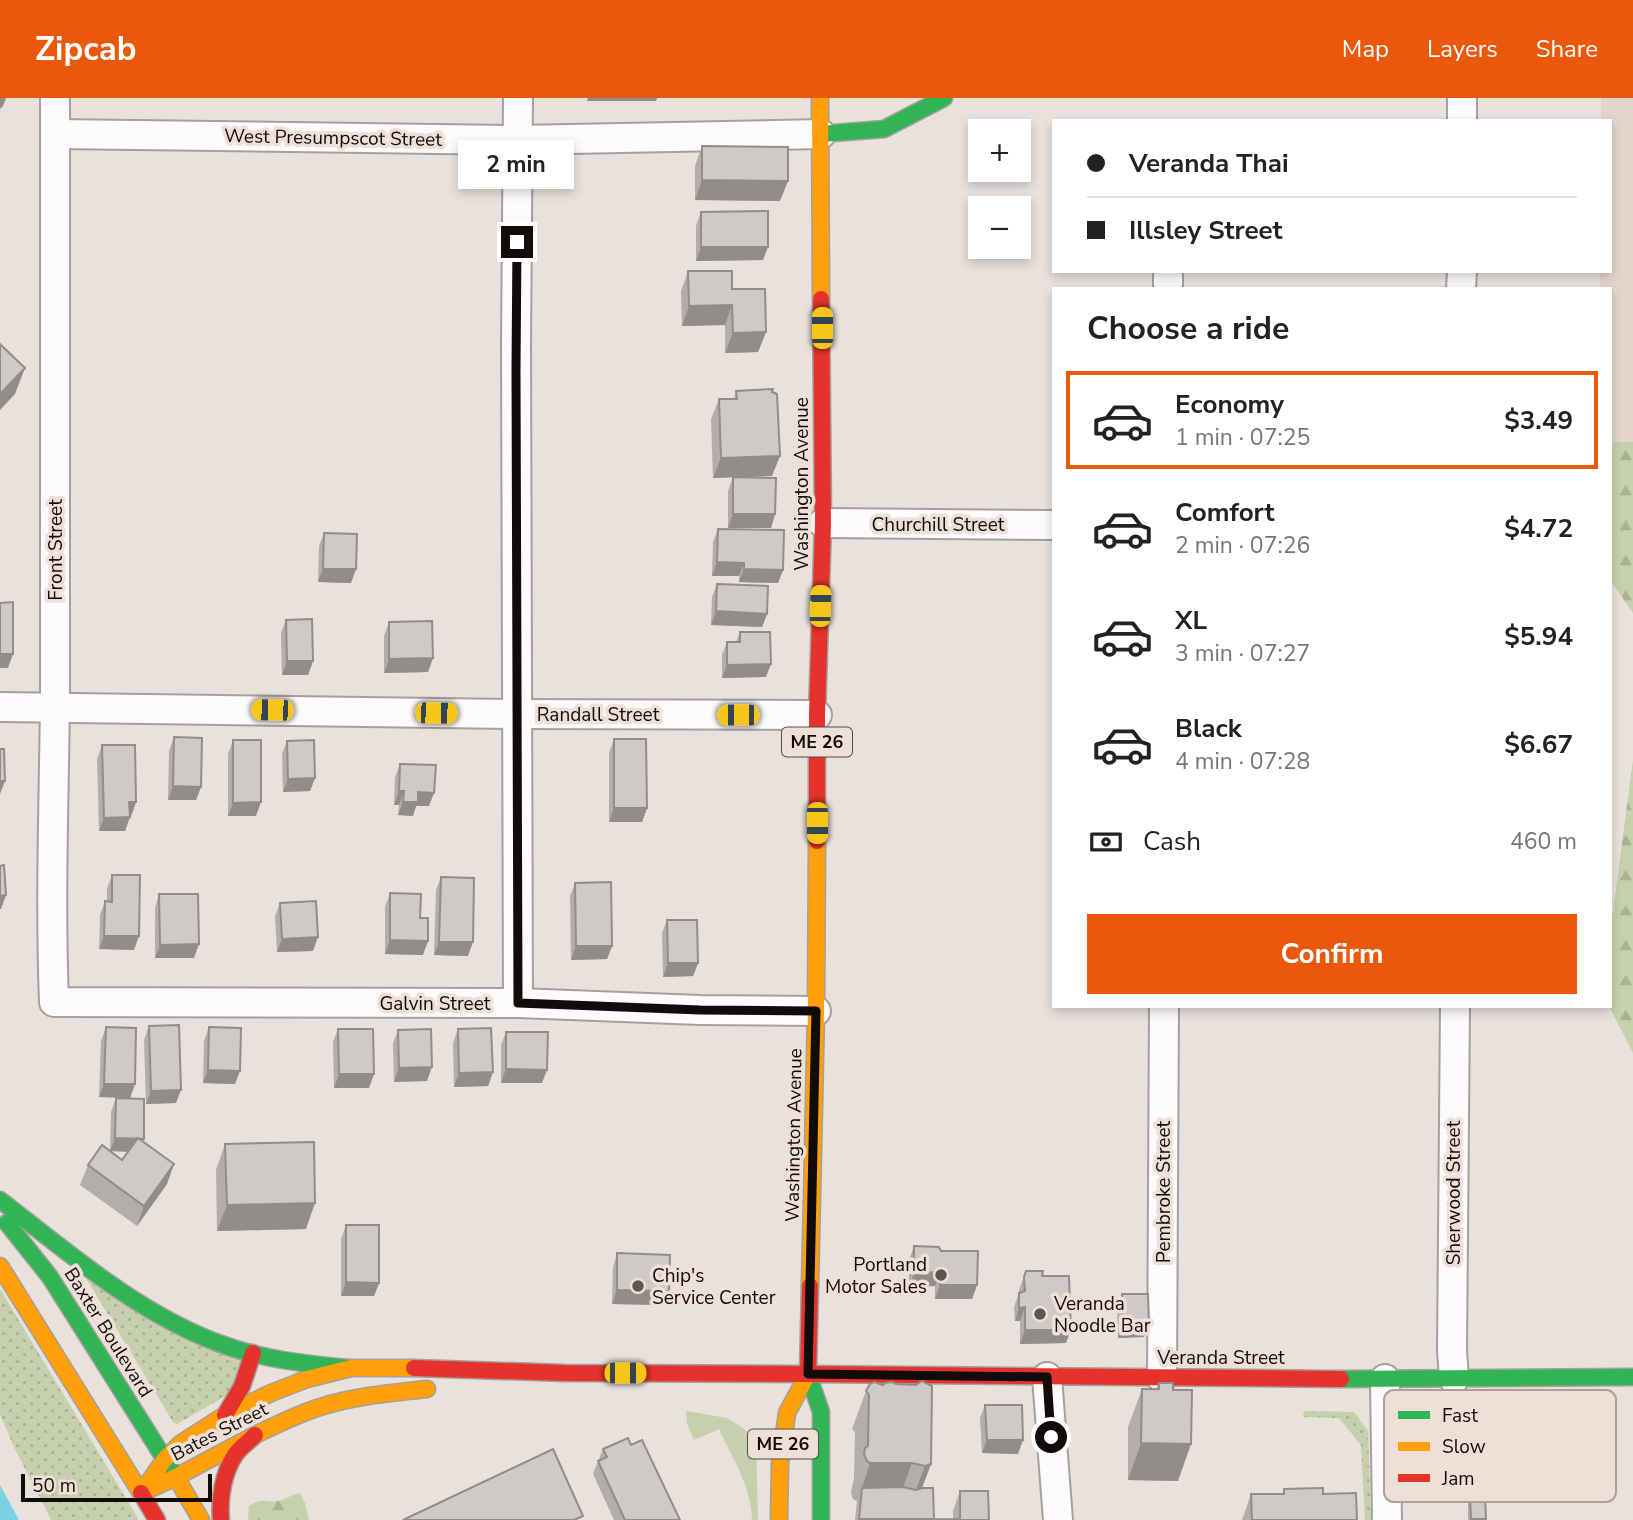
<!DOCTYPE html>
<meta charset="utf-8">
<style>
body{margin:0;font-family:"Nunito Sans",sans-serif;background:#f2f2f2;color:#222;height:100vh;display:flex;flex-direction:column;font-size:26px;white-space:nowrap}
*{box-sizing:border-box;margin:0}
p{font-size:23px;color:#767676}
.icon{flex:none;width:38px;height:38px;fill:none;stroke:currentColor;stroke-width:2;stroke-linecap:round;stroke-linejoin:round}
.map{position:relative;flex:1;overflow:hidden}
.sheet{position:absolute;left:1052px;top:189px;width:560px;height:721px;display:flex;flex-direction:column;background:#fff;border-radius:0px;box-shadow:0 4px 10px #0003}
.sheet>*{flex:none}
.guide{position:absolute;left:1052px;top:21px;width:560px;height:154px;border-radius:0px;box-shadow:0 4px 10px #0003;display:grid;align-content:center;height:154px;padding:0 35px;background:#fff}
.fabs{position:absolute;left:968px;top:21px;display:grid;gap:14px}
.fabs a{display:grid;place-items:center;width:63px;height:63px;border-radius:0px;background:#fff;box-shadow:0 4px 10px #0003;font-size:35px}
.scale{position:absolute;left:21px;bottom:18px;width:191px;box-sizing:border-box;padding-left:7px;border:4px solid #110c09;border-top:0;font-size:19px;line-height:24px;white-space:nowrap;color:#110c09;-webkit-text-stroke:5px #eee0d6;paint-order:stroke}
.end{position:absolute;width:32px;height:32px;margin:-16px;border:9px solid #110c09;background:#fff;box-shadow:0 0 0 4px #fff}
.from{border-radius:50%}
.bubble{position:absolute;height:49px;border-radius:0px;background:#fff;box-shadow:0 4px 10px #0003;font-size:23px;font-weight:700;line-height:49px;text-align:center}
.car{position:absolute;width:21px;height:42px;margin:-21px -10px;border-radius:9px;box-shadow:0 0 5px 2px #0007;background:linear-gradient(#f5c518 24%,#345 0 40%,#f5c518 0 76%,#345 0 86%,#f5c518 0)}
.guide b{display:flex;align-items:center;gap:24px;height:66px;font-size:26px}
.guide b+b{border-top:2px solid #e0e0e0}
.guide i{width:18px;height:18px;background:#222}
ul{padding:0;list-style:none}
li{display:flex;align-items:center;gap:21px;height:98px;margin:0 14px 10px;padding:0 21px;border:4px solid transparent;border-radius:0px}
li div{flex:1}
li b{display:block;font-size:26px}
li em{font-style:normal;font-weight:700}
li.selected{border-color:#ea580c}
li>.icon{width:63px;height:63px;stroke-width:1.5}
h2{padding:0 35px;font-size:32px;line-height:84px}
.pay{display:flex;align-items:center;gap:18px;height:77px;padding:0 35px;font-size:26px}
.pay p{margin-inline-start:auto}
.cta{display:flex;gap:14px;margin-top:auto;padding:14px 35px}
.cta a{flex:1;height:80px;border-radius:0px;background:#ea580c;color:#fff;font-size:28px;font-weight:700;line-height:80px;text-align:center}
header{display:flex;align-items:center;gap:42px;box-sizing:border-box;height:98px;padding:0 35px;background:#ea580c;color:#fff}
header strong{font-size:33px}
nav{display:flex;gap:38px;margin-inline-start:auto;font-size:24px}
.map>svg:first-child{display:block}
.built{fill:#e3d5cb}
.grass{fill:url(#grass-dots)}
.forest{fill:url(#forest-firs)}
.garden{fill:#c7d0ad}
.water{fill:#7ad3e0}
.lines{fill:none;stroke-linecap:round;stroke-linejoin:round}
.street-casing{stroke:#a5a09c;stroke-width:32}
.fast-casing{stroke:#a5a09c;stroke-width:19}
.slow-casing{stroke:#a5a09c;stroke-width:19}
.jam-casing{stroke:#a5a09c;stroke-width:19}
.street{stroke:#fcfafa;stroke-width:28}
.fast{stroke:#30b455;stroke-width:16}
.slow{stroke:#ff9f0a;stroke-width:16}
.jam{stroke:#e5322d;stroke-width:16}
.wall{fill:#b2aea9}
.shaded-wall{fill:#918d8a}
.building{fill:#cfcac5;stroke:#918d8a;stroke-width:2}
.route{stroke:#110c09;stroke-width:9}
.poi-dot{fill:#5c5753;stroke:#eee0d6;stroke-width:2.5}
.labels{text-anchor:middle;stroke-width:7;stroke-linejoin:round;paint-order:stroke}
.shield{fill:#eee0d6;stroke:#534c46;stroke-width:2}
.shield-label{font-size:18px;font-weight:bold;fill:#110c09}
.street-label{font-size:19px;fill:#110c09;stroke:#eee0d6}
.poi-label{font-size:19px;fill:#110c09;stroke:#eee0d6;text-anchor:start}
.key{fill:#eee0d6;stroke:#aca098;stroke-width:2}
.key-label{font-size:19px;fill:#110c09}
</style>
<header>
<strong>Zipcab</strong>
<nav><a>Map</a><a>Layers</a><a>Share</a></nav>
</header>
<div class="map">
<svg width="1633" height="1422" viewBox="0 0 1633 1422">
<defs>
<pattern id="grass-dots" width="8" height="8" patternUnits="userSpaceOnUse" patternTransform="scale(1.75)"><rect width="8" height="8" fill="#c7d0ad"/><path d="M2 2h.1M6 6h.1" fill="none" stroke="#aab194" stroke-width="1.8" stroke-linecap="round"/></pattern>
<pattern id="forest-firs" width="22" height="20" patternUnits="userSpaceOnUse" patternTransform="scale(1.75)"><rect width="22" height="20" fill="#c7d0ad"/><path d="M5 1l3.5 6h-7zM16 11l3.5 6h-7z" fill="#aab194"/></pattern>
</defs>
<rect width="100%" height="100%" fill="#e8e1dc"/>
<path class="built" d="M1601 0H1633V389H1610V191H1600V173H1610V23H1601Z"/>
<g class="grass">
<path d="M78 1167 246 1257 234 1293 177 1326 173 1324Z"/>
<path d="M0 1191 139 1422H51L13 1347 0 1316Z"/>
<path d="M1304 1313 1354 1314 1368 1333 1371 1422H1365L1361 1347 1339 1320 1303 1319Z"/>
</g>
<g class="forest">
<path d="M1614 344H1633V515L1610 482V355Z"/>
<path d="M1633 662V955L1609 908 1610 836Z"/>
<path d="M300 1395 305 1405 309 1422H248L249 1408C265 1398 264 1406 277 1403 285 1402 290 1397 300 1395Z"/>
</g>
<path class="garden" d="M686 1313 727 1320 743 1330 756 1342 758 1422H752C752 1390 732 1359 719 1331L694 1342 687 1326Z"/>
<path class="water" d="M0 1387 19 1422H0Z"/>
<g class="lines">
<g class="street-casing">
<g id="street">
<path d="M55 0C56 199 55 398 55 598 54 700 50 802 54 904L518 905 700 912 816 913"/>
<path d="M518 0 516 246 518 905"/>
<path d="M1462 0V23"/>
<path d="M55 36 518 42 821 36"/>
<path d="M1168 191V173"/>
<path d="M1461 191 1462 173"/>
<path d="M823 425 1054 427"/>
<path d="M0 609 517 616 817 617"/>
<path d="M1047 1279 1058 1422"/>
<path d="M1162 1280 1164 908"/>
<path d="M1385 1281 1387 1422"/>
<path d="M1454 1281 1452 1252 1455 908"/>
</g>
</g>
<g class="fast-casing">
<g id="fast">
<path d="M821 36 884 31 944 0"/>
<path d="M0 1102C69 1155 136 1214 218 1245 260 1261 305 1266 349 1270"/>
<path d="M7 1125 50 1179 176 1379"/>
<path d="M808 1276 821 1314V1422"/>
<path d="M1341 1281 1633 1279"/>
</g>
</g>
<g class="slow-casing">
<g id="slow">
<path d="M820 0 821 201"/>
<path d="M0 1168 141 1395 176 1379 255 1337"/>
<path d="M810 1188 816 913 817 743"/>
<path d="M255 1337C276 1327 298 1316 320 1309 354 1298 391 1295 427 1291"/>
<path d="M176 1379 201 1422"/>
<path d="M141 1395 165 1361 180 1346 225 1317 271 1295 307 1281 351 1270H414"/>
<path d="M779 1422 780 1365 787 1315 808 1276"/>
</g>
</g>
<g class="jam-casing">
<g id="jam">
<path d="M817 743V617L823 425 821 201"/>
<path d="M414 1270 565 1275 808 1276 810 1188"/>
<path d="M808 1276 1341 1281"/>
<path d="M225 1317 242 1288 253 1255"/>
<path d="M141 1395 157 1422"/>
<path d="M221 1422C219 1401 223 1375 235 1357 240 1349 249 1344 255 1337"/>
</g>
</g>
<use href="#street" class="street"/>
<use href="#fast" class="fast"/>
<use href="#slow" class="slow"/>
<use href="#jam" class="jam"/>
</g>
<g class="wall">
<path d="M702 48 780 103 695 102V68Z"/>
<path d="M701 114 763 162 696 163V128Z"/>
<path d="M688 173 732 191 766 234 758 254 725 255V227L682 228 681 193Z"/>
<path d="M736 293 772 378 742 379 775 416 771 430H728V393L733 379 713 380 711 321 719 301H734Z"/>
<path d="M718 431 783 472 778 485 739 484V478H712L713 444Z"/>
<path d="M324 435 351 485 318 484 319 448Z"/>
<path d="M717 486 767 516 762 529 711 527 712 499Z"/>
<path d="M286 522 313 563 308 577H282L281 535Z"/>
<path d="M389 524 433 560 428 574 384 575V538Z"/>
<path d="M740 534 766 579 722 580V557L727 544H736Z"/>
<path d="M174 639 201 689 196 702H168L169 653Z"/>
<path d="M614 641 647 710 642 724H609V655Z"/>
<path d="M233 642 256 718H228V656Z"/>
<path d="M287 643 315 680 310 693 283 694 282 656Z"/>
<path d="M102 647 136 704 131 718H130L125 733H99L97 661Z"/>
<path d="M400 666 429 708H416L413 718 398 717 399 707H394L395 679Z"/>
<path d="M112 777 134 852 99 851 100 817 105 803H107V791Z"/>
<path d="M441 779 468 858 434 857 436 792Z"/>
<path d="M575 785 612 848 607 861 571 862 570 798Z"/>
<path d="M390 795 420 820 423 857 385 856V809Z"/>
<path d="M159 796 194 860H155V810Z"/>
<path d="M280 805 313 853 277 854 275 818Z"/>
<path d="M667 822 698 865 693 878 663 879 662 835Z"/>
<path d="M149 928 176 1005 146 1006 144 942Z"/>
<path d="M106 929 135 986 130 1000 99 999 101 943Z"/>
<path d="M209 929 235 986 203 985 204 943Z"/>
<path d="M338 931 369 990H334L333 944Z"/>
<path d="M458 931 493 974 488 988 454 989 453 945Z"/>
<path d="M398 932 427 983 394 984 393 945Z"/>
<path d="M506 934 542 985H501V947Z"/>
<path d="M116 1000 167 1086 137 1128 80 1087 88 1067 122 1062 128 1054 110 1053 111 1014Z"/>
<path d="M225 1046 306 1131 217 1133 216 1072Z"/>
<path d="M346 1127 379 1185 374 1198H341V1141Z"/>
<path d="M914 1148 941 1153 977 1187 972 1201H935V1188L909 1189V1162Z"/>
<path d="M617 1155 669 1193 664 1207 612 1206 613 1169Z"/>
<path d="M1026 1173 1042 1178 1066 1245 1020 1246V1223H1015L1014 1209 1019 1195V1192Z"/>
<path d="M1122 1196 1144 1239 1118 1240 1117 1210Z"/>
<path d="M1159 1285 1178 1383 1128 1382V1329L1142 1291H1156Z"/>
<path d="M866 1293 931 1366 922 1390 934 1421H953V1413L960 1393 989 1422H855L857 1403 853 1401 851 1394 854 1380 855 1334 852 1331Z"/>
<path d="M985 1307 1018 1356 982 1355 980 1320Z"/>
<path d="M1451 1325 1477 1397H1447L1446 1339Z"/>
<path d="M631 1347 680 1422H614L593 1376 603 1351Z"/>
<path d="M1284 1391 1323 1396 1357 1422H1242L1251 1396H1283Z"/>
<path d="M1470 1398 1485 1422H1468V1405Z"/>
</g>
<g class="shaded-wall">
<path d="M0 0H6L3 8 0 11Z"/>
<path d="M588 0H657L656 3H587Z"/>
<path d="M702 82 788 83 780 103 695 102Z"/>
<path d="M701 149H768L763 162 696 163Z"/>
<path d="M732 207 725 227 682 228 689 208Z"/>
<path d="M766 234 758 254 725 255 733 235Z"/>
<path d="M25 270 15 296 0 312V296Z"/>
<path d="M780 358 772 378 713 380 721 360Z"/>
<path d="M733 416H775L771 430H728Z"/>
<path d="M717 464 744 465 739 478H712Z"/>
<path d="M323 471H356L351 485 318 484Z"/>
<path d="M744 471 783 472 778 485 739 484Z"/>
<path d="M716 513 767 516 762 529 711 527Z"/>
<path d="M0 556H13L8 570H0Z"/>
<path d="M433 560 428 574 384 575 389 561Z"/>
<path d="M287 563H313L308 577H282Z"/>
<path d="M771 566 766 579 722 580 727 567Z"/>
<path d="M315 680 310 693 283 694 288 681Z"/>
<path d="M0 683H5L0 696Z"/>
<path d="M173 688 201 689 196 702H168Z"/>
<path d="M399 693H404L399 707H394Z"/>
<path d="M418 694 434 695 429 708H416L413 718 398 717 403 704Z"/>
<path d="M129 704H136L131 718H124Z"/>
<path d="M261 704 256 718H228L233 705Z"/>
<path d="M614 710H647L642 724H609Z"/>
<path d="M130 719 125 733H99L104 720Z"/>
<path d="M6 797 1 811H0V798Z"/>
<path d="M104 838H139L134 852 99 851Z"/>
<path d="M318 839 313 853 277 854 282 841Z"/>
<path d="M390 842 428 843 423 857 385 856Z"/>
<path d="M439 844H473L468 858 434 857Z"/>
<path d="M199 846 194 860H155L160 847Z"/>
<path d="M576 848H612L607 861 571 862Z"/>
<path d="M668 865H698L693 878 663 879Z"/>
<path d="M432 969 427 983 394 984 399 970Z"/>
<path d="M506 971 547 972 542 985H501Z"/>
<path d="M208 972 240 973 235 986 203 985Z"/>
<path d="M493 974 488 988 454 989 459 975Z"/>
<path d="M339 976H374L369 990H334Z"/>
<path d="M104 986H135L130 1000 99 999Z"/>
<path d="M181 992 176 1005 146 1006 151 993Z"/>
<path d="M115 1040 144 1041 139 1054 110 1053Z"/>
<path d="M174 1066 167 1086 137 1128 144 1108Z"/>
<path d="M315 1105 306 1131 217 1133 227 1107Z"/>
<path d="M940 1174 935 1188 909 1189 914 1175Z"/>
<path d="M346 1184 379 1185 374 1198H341Z"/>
<path d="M940 1187H977L972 1201H935Z"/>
<path d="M617 1192 669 1193 664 1207 612 1206Z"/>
<path d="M1025 1209 1020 1223H1015L1019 1210Z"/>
<path d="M1149 1225 1144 1239 1118 1240 1123 1226Z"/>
<path d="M1025 1232H1071L1066 1245 1020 1246Z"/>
<path d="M987 1342H1023L1018 1356 982 1355Z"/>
<path d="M1141 1345 1191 1346 1178 1383 1128 1382Z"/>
<path d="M870 1365H912L898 1403 862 1390Z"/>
<path d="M931 1366 917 1403 911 1405 925 1368Z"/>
<path d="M1482 1383 1477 1397H1447L1452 1384Z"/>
</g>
<g class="building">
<path d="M702 48 788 49V83L702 82Z"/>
<path d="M768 113V149H701V114Z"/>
<path d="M688 173H732V191H765L766 234 733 235 732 207 689 208Z"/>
<path d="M0 246 25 270 0 296Z"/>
<path d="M773 291 772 294 777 296 780 358 721 360 719 301H737L736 293Z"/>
<path d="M733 379 776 380 775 416H733Z"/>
<path d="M718 431 784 432 783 472 744 471V465L717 464Z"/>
<path d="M324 435 357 436 356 471H323Z"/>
<path d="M717 486 768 488 767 516 716 513Z"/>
<path d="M13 504V556H0V505Z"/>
<path d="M312 521 313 563H287L286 522Z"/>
<path d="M432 523 433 560 389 561V524Z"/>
<path d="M740 534H770L771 566 727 567V544H740Z"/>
<path d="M174 639 202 640 201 689 173 688Z"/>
<path d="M614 641H646L647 710H614Z"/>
<path d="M233 642H261V704L233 705Z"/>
<path d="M314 642 315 680 288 681 287 643Z"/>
<path d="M102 647H135L136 704H129L130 719 104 720Z"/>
<path d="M0 651H4L5 683H0Z"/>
<path d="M400 666 436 667 434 695 418 694V704H403L404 693H399Z"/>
<path d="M4 767 6 797 0 798V768Z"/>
<path d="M112 777H140L139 838H104L105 803 112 804Z"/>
<path d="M441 779 474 780 473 844H439Z"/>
<path d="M611 784 612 848H576L575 785Z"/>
<path d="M390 795 421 796 420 820H428V843L390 842Z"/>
<path d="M159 796H198L199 846 160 847Z"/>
<path d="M316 803 318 839 282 841 280 805Z"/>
<path d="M667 822H697L698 865H668Z"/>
<path d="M179 927 181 992 151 993 149 928Z"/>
<path d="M106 929 136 930 135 986H104Z"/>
<path d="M209 929 241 930 240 973 208 972Z"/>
<path d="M491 930 493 974 459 975 458 931Z"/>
<path d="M338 931H373L374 976H339Z"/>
<path d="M431 931 432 969 399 970 398 932Z"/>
<path d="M506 934H548L547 972 506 971Z"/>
<path d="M116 1000 144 1001V1041L115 1040Z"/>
<path d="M138 1040 174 1066 144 1108 88 1067 102 1047 122 1062Z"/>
<path d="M314 1044 315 1105 227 1107 225 1046Z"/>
<path d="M346 1127H379V1185L346 1184Z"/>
<path d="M914 1148 939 1149 941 1153H978L977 1187H940V1174L914 1175Z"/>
<path d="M617 1155 670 1157 669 1193 617 1192Z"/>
<path d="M1026 1173H1043L1042 1178H1069L1071 1232H1025V1209L1019 1210V1195L1025 1193 1024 1179Z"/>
<path d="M1122 1196H1148L1149 1225 1123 1226Z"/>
<path d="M922 1283 932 1288 931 1366 925 1368 912 1365H870L867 1363 864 1356 865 1350 868 1348 869 1297 866 1293 870 1286 874 1284 883 1287 885 1285 892 1284 896 1286 916 1287Z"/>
<path d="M1159 1285H1173V1292H1192L1191 1346 1141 1345 1142 1291H1159Z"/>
<path d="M985 1307H1022L1023 1342H987Z"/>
<path d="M628 1340 631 1347 642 1342 680 1422H625L598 1363 607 1359 603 1351Z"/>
<path d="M553 1351 583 1418 574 1422H403Z"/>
<path d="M903 1389 916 1392 922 1390H933L934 1421H859L862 1390Z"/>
<path d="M1323 1390V1396L1356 1395 1357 1422H1252L1251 1396H1284V1391Z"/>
<path d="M960 1393H988L989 1422H888L960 1421Z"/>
<path d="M1470 1398H1485L1486 1421H1471Z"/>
</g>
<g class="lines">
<path class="route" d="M517 144 516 272 518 905 700 912 816 913 808 1276 1047 1279 1051 1339"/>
</g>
<g class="poi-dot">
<circle cx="941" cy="1177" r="7"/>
<circle cx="638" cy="1188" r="7"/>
<circle cx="1040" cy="1216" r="7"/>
</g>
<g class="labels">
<g class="shield">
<rect x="782" y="629.5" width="70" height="29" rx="5"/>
<rect x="748" y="1331.5" width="70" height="29" rx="5"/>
</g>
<g class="shield-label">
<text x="817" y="650">ME 26</text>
<text x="783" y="1352">ME 26</text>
</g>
<g class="street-label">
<text transform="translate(333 39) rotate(1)" y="7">West Presumpscot Street</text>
<text transform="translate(801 386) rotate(-90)" y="7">Washington Avenue</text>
<text x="938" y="433">Churchill Street</text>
<text transform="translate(55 452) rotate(-90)" y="7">Front Street</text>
<text x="598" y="623">Randall Street</text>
<text x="435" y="912">Galvin Street</text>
<text transform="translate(793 1037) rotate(-89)" y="7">Washington Avenue</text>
<text transform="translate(1163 1094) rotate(-90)" y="7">Pembroke Street</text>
<text transform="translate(1453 1095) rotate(-90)" y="7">Sherwood Street</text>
<text transform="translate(109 1234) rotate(58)" y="7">Baxter Boulevard</text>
<text x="1221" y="1266">Veranda Street</text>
<text transform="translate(219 1333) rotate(-27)" y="7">Bates Street</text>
</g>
<g class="poi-label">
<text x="927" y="1173" text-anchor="end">Portland<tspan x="927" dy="22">Motor Sales</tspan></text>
<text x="652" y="1184">Chip's<tspan x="652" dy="22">Service Center</tspan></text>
<text x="1054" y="1212">Veranda<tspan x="1054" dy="22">Noodle Bar</tspan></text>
</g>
</g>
<rect x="1384" y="1292" width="232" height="112" rx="10" class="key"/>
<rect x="1398" y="1313" width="32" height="8" fill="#30b455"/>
<rect x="1398" y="1344" width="32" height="9" fill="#ff9f0a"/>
<rect x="1398" y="1376" width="32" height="8" fill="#e5322d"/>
<g class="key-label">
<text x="1442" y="1324">Fast</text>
<text x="1442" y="1355">Slow</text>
<text x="1442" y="1387">Jam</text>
</g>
</svg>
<div class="fabs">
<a>+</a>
<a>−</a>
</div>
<div class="scale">50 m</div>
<i class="end from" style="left:1051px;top:1339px"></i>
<i class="end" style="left:517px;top:144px"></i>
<div class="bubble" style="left:458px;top:42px;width:116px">2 min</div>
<i class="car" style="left:822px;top:230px;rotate:0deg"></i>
<i class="car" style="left:820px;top:508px;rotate:2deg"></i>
<i class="car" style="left:272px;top:612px;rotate:271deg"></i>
<i class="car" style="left:436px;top:615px;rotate:91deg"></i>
<i class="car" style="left:738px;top:617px;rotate:270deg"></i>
<i class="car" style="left:817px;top:725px;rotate:180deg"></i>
<i class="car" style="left:625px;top:1275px;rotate:90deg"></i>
<div class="guide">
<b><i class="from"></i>Veranda Thai</b>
<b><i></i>Illsley Street</b>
</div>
<section class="sheet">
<h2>Choose a ride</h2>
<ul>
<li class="selected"><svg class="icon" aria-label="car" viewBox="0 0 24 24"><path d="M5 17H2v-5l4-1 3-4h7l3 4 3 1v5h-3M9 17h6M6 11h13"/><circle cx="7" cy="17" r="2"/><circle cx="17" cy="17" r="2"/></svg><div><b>Economy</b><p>1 min · 07:25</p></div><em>$3.49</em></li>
<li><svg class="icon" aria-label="car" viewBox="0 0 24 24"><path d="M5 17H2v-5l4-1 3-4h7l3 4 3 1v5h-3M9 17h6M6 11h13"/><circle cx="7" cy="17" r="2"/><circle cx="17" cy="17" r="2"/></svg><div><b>Comfort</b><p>2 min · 07:26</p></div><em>$4.72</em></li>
<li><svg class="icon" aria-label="car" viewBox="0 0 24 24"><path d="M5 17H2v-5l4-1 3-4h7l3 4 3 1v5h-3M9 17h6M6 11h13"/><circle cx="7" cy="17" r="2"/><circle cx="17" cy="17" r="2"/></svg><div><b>XL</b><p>3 min · 07:27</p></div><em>$5.94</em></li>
<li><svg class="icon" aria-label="car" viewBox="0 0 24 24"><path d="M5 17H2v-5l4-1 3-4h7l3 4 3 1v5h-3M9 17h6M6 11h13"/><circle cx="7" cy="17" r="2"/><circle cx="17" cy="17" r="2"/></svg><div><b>Black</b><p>4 min · 07:28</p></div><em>$6.67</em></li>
</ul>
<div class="pay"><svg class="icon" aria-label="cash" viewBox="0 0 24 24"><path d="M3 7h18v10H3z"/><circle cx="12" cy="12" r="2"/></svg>Cash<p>460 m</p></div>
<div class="cta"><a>Confirm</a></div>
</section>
</div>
